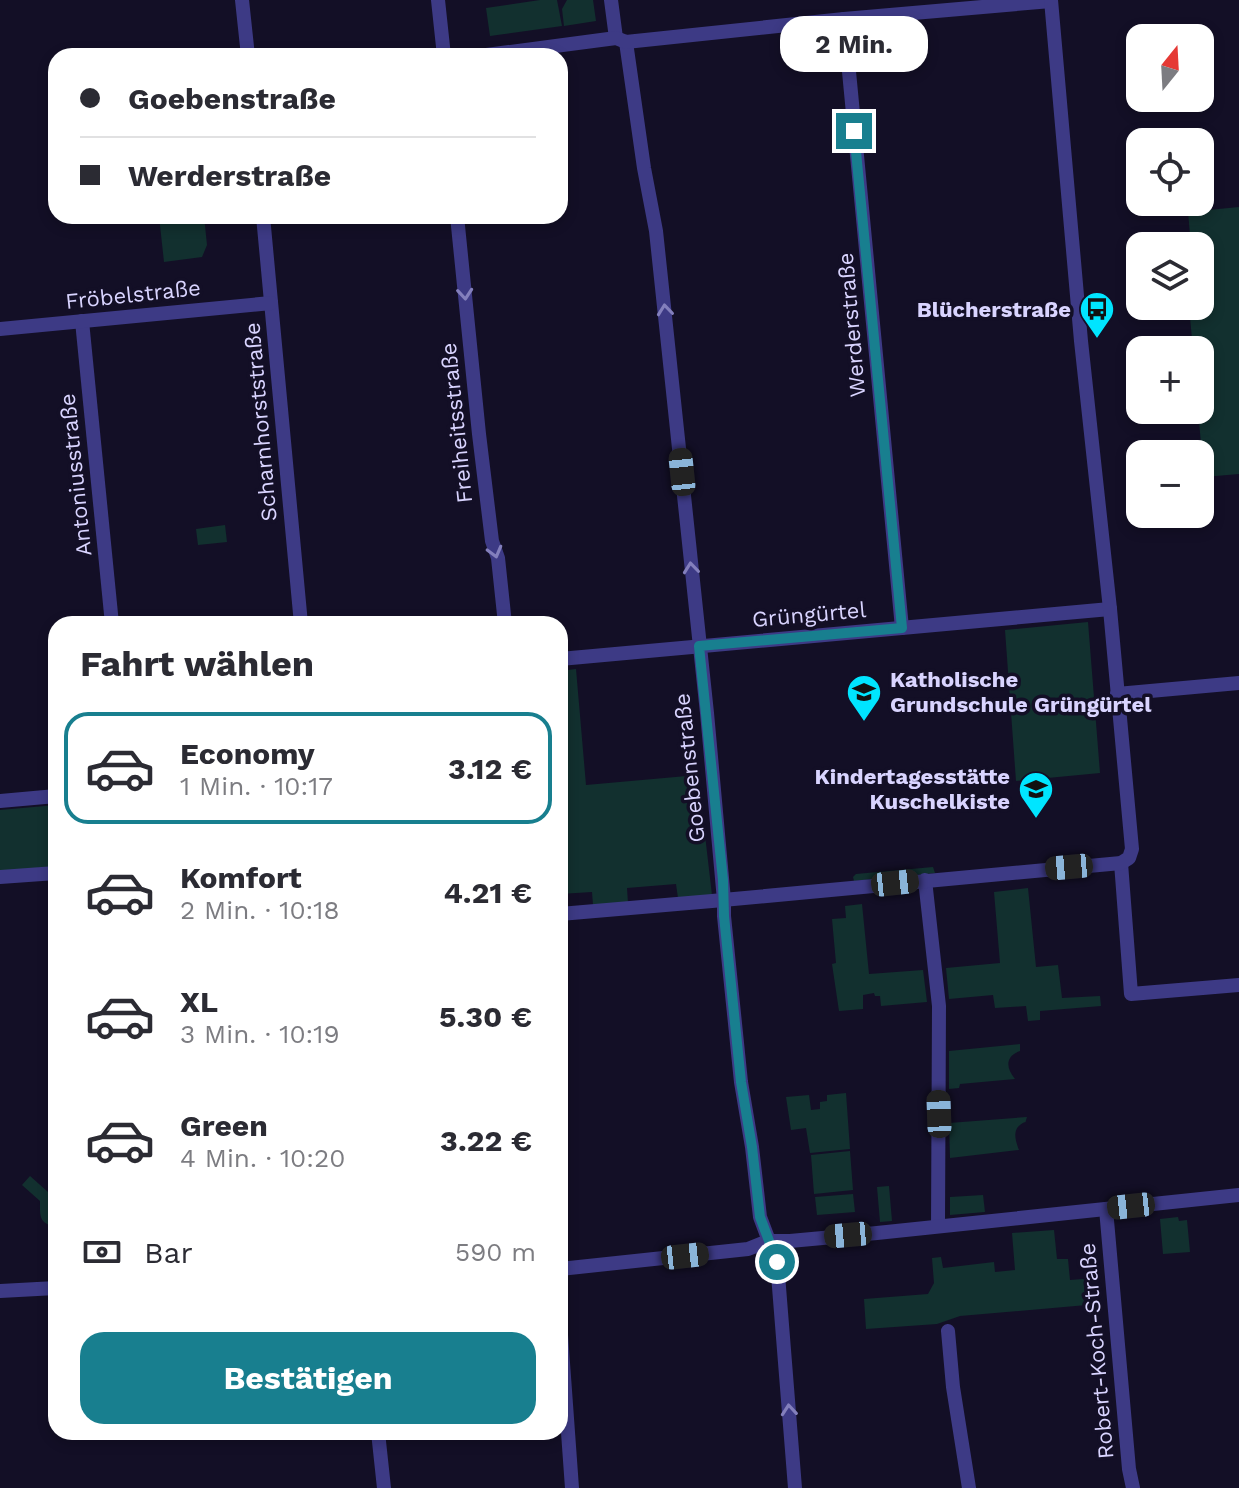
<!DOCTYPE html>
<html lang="de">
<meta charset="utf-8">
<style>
body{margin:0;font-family:"Work Sans",sans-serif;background:#f2f2f3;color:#2b2b33;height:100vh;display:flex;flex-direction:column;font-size:30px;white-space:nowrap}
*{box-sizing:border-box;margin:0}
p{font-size:26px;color:#7c7c81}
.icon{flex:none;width:44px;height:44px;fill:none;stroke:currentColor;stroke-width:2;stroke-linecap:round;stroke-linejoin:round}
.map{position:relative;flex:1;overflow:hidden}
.drawer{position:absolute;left:48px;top:616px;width:520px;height:824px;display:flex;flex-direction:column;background:#fff;border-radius:24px;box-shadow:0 4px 12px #0003}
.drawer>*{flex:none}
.hud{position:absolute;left:48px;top:48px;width:520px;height:176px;border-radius:24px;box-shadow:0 4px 12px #0003;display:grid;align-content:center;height:176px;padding:0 32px;background:#fff}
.needle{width:52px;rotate:18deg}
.buttons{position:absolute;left:1126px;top:24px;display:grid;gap:16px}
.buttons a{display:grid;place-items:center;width:88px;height:88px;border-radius:16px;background:#fff;box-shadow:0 4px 12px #0003;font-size:40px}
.end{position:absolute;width:36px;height:36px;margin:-18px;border:10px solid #187f8f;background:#fff;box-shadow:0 0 0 4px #fff}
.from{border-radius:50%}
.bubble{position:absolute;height:56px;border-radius:24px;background:#fff;box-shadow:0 4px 12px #0003;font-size:26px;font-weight:700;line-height:56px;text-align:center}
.car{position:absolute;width:24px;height:48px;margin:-24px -12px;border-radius:10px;box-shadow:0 0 6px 2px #0007;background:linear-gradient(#222 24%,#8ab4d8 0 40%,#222 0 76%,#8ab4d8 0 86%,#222 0)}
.hud b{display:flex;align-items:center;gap:28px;height:76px;font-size:30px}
.hud b+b{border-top:2px solid #e1e1e2}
.hud i{width:20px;height:20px;background:#2b2b33}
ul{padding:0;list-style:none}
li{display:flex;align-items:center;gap:24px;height:112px;margin:0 16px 12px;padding:0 16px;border:4px solid transparent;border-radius:24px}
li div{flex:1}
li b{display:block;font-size:30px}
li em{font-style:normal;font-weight:700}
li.on{border-color:#187f8f}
li>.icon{width:72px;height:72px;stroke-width:1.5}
h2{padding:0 32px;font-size:36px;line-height:96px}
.pay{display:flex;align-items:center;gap:20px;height:88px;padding:0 32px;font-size:30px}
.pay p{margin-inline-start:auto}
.button{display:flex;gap:16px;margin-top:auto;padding:16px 32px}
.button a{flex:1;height:92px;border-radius:24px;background:#187f8f;color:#fff;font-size:32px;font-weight:700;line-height:92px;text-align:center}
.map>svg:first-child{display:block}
.green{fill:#12302f}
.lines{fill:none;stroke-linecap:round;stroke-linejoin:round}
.minor{stroke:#3d3a85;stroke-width:14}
.oneway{stroke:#837fbc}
.route{stroke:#187f8f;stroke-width:10}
.labels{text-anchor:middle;stroke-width:7;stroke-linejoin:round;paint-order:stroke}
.street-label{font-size:22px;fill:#d9d4ff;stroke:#130f26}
.poi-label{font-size:22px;font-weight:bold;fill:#d9d4ff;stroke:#130f26;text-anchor:end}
</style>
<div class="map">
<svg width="1239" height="1488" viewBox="0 0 1239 1488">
<rect width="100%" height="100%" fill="#130f26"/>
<g class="green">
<path d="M540 0H557L562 26 490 36 486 8Z"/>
<path d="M567 0H593L596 21 564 26 562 9Z"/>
<path d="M1239 207V474L1204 477 1198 410H1200V350H1193L1189 306H1200V246H1191L1188 212Z"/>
<path d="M159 216H204L207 245 202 257 164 262Z"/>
<path d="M225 525 227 542 198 545 196 529Z"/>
<path d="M1088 622 1100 773 1016 781 1005 630Z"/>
<path d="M576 669 586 785 698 775 712 895 678 898 676 884 627 888 628 903 593 905 592 892 560 894V671Z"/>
<path d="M56 805V866L0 872V810Z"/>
<path d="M933 867 935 873 854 881 853 877 856 874Z"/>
<path d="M1028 888 1036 967 1058 965 1062 998 1100 996 1101 1006 1040 1011V1020L1028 1021 1026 1006 995 1008 993 995 949 999 946 968 1000 963 994 892Z"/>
<path d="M862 904 869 974 923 970 927 1002 881 1006 880 996H875L874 993 863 995V1009L839 1011 832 964 836 963 832 919 846 918 845 906Z"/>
<path d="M1020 1044V1051C1006 1056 1005 1067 1015 1079L960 1084 959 1088 949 1089V1051Z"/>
<path d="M846 1093 850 1149 810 1153 806 1128 791 1130 786 1097 809 1095 811 1110 820 1109V1102L827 1101V1095Z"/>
<path d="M1027 1117C1024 1126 1028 1119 1020 1125 1012 1131 1016 1142 1019 1150L950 1158 949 1123Z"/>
<path d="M850 1151 853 1190 814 1194 811 1155Z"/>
<path d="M30 1176 48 1192 56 1193V1227C39 1223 40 1217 40 1201L22 1185Z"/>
<path d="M889 1186 892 1221 880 1222 877 1187Z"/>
<path d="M853 1194 855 1212 817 1215 815 1197Z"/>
<path d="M983 1195 985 1212 950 1215V1197Z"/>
<path d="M1178 1217 1179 1221 1187 1220 1190 1252 1163 1254 1160 1219Z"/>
<path d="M1054 1230 1057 1259H1068L1070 1280 1096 1278 1098 1304 960 1316 937 1324 866 1329 864 1299 928 1294 934 1283 932 1258 941 1257 943 1268 994 1262 995 1272 1015 1270 1012 1233Z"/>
</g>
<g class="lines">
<g class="minor">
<path d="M242 0 248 56"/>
<path d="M438 0 444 56"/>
<path d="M611 0 616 38"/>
<path d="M844 19 902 628"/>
<path d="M626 42 644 168 656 231 707 713 724 900V916L741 1082 752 1147 760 1217 777 1262 795 1488"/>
<path d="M479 56 616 38 626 42 844 19 1051 1"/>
<path d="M263 216 301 624"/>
<path d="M457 216 479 434 492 541 498 558 505 624"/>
<path d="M82 321 112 624"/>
<path d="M0 329 271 303"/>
<path d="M560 659 1110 609"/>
<path d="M1117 694 1239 683"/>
<path d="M0 801 56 796"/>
<path d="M1121 863 1131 994 1239 985"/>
<path d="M0 877 56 873"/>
<path d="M925 880 939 1006 938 1226"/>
<path d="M560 914 712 901 1121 863 1129 858 1132 849 1110 609 1081 341 1051 0"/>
<path d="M1106 1209 1129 1469 1133 1488"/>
<path d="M560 1269 748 1249 768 1241H790L877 1233 1239 1195"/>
<path d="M0 1291 56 1288"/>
<path d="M560 1321 572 1488"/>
<path d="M948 1331 953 1387 969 1488"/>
<path d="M378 1432 384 1488"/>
</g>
</g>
<defs><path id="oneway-chevron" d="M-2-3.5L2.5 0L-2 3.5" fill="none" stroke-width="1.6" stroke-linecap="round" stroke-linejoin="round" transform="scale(2)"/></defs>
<g class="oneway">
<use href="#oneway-chevron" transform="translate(465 294) rotate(85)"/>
<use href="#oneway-chevron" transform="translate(665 310) rotate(-96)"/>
<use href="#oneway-chevron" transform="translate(495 552) rotate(75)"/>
<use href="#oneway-chevron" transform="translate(691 568) rotate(-96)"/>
<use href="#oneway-chevron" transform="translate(789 1410) rotate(-95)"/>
</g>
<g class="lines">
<path class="route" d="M777 1262 760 1217 752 1147 741 1082 724 916 723 880 699 646 902 628 854 131"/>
</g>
<defs>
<g id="bus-pin" transform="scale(1.8)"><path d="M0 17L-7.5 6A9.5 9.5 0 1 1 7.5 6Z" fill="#00e5ff" stroke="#130f26"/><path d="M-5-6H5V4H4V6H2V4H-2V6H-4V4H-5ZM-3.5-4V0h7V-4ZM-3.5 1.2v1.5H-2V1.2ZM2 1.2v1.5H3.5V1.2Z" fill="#111"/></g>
<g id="school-pin" transform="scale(1.8)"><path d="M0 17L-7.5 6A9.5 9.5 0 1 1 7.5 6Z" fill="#00e5ff" stroke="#130f26"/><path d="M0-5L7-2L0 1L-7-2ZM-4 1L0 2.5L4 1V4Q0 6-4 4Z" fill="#111"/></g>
</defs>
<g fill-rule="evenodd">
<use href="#bus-pin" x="1097" y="309"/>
<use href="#school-pin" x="864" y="692"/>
<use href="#school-pin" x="1036" y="789"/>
</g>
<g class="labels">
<g class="street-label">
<text transform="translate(133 294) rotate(-6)" y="8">Fröbelstraße</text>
<text transform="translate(851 325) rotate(-95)" y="8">Werderstraße</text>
<text transform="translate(260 422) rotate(-95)" y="8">Scharnhorststraße</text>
<text transform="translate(456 423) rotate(-96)" y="8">Freiheitsstraße</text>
<text transform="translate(75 475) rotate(-96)" y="8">Antoniusstraße</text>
<text transform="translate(809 614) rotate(-5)" y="8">Grüngürtel</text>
<text transform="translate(689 768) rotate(-96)" y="8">Goebenstraße</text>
<text transform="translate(1096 1351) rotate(-95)" y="8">Robert-Koch-Straße</text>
</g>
<g class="poi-label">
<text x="1071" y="317">Blücherstraße</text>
<text x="890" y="687" text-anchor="start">Katholische<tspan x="890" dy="25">Grundschule Grüngürtel</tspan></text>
<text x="1010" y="784">Kindertagesstätte<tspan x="1010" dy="25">Kuschelkiste</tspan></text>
</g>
</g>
</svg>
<div class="buttons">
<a><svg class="needle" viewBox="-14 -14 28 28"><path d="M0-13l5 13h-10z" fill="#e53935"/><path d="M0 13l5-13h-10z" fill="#7c7c81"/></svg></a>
<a><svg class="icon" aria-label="locate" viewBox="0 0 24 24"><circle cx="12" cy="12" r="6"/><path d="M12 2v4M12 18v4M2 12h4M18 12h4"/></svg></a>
<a><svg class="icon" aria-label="layers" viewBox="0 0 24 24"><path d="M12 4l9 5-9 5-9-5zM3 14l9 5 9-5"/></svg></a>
<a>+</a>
<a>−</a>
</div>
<i class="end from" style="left:777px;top:1262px"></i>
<i class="end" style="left:854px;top:131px"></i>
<div class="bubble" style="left:780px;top:16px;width:148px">2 Min.</div>
<i class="car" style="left:682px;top:472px;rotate:354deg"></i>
<i class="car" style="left:1069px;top:867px;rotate:265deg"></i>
<i class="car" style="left:895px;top:883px;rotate:84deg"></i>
<i class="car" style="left:939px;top:1114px;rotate:358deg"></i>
<i class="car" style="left:1131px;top:1206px;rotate:264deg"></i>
<i class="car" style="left:848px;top:1235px;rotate:265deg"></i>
<i class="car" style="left:685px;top:1256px;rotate:84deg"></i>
<div class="hud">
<b><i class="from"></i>Goebenstraße</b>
<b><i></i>Werderstraße</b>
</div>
<section class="drawer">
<h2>Fahrt wählen</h2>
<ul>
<li class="on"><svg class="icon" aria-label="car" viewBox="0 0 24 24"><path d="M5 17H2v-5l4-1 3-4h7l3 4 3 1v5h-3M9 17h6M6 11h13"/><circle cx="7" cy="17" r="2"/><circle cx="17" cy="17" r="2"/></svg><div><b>Economy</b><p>1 Min. · 10:17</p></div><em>3.12 €</em></li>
<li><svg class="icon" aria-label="car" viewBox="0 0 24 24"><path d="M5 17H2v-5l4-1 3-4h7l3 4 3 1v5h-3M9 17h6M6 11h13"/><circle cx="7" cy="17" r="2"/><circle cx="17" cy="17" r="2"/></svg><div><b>Komfort</b><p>2 Min. · 10:18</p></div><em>4.21 €</em></li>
<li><svg class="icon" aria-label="car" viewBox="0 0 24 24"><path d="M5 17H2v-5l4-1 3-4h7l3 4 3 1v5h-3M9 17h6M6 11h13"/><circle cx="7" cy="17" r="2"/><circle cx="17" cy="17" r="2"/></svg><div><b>XL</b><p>3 Min. · 10:19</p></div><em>5.30 €</em></li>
<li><svg class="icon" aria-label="car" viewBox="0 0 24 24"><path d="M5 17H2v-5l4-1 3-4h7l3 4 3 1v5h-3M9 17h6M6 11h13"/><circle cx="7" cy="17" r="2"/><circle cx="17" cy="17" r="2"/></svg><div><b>Green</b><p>4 Min. · 10:20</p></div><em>3.22 €</em></li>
</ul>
<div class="pay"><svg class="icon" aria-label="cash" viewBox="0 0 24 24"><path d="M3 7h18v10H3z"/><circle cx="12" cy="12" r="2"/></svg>Bar<p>590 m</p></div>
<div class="button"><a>Bestätigen</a></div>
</section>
</div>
